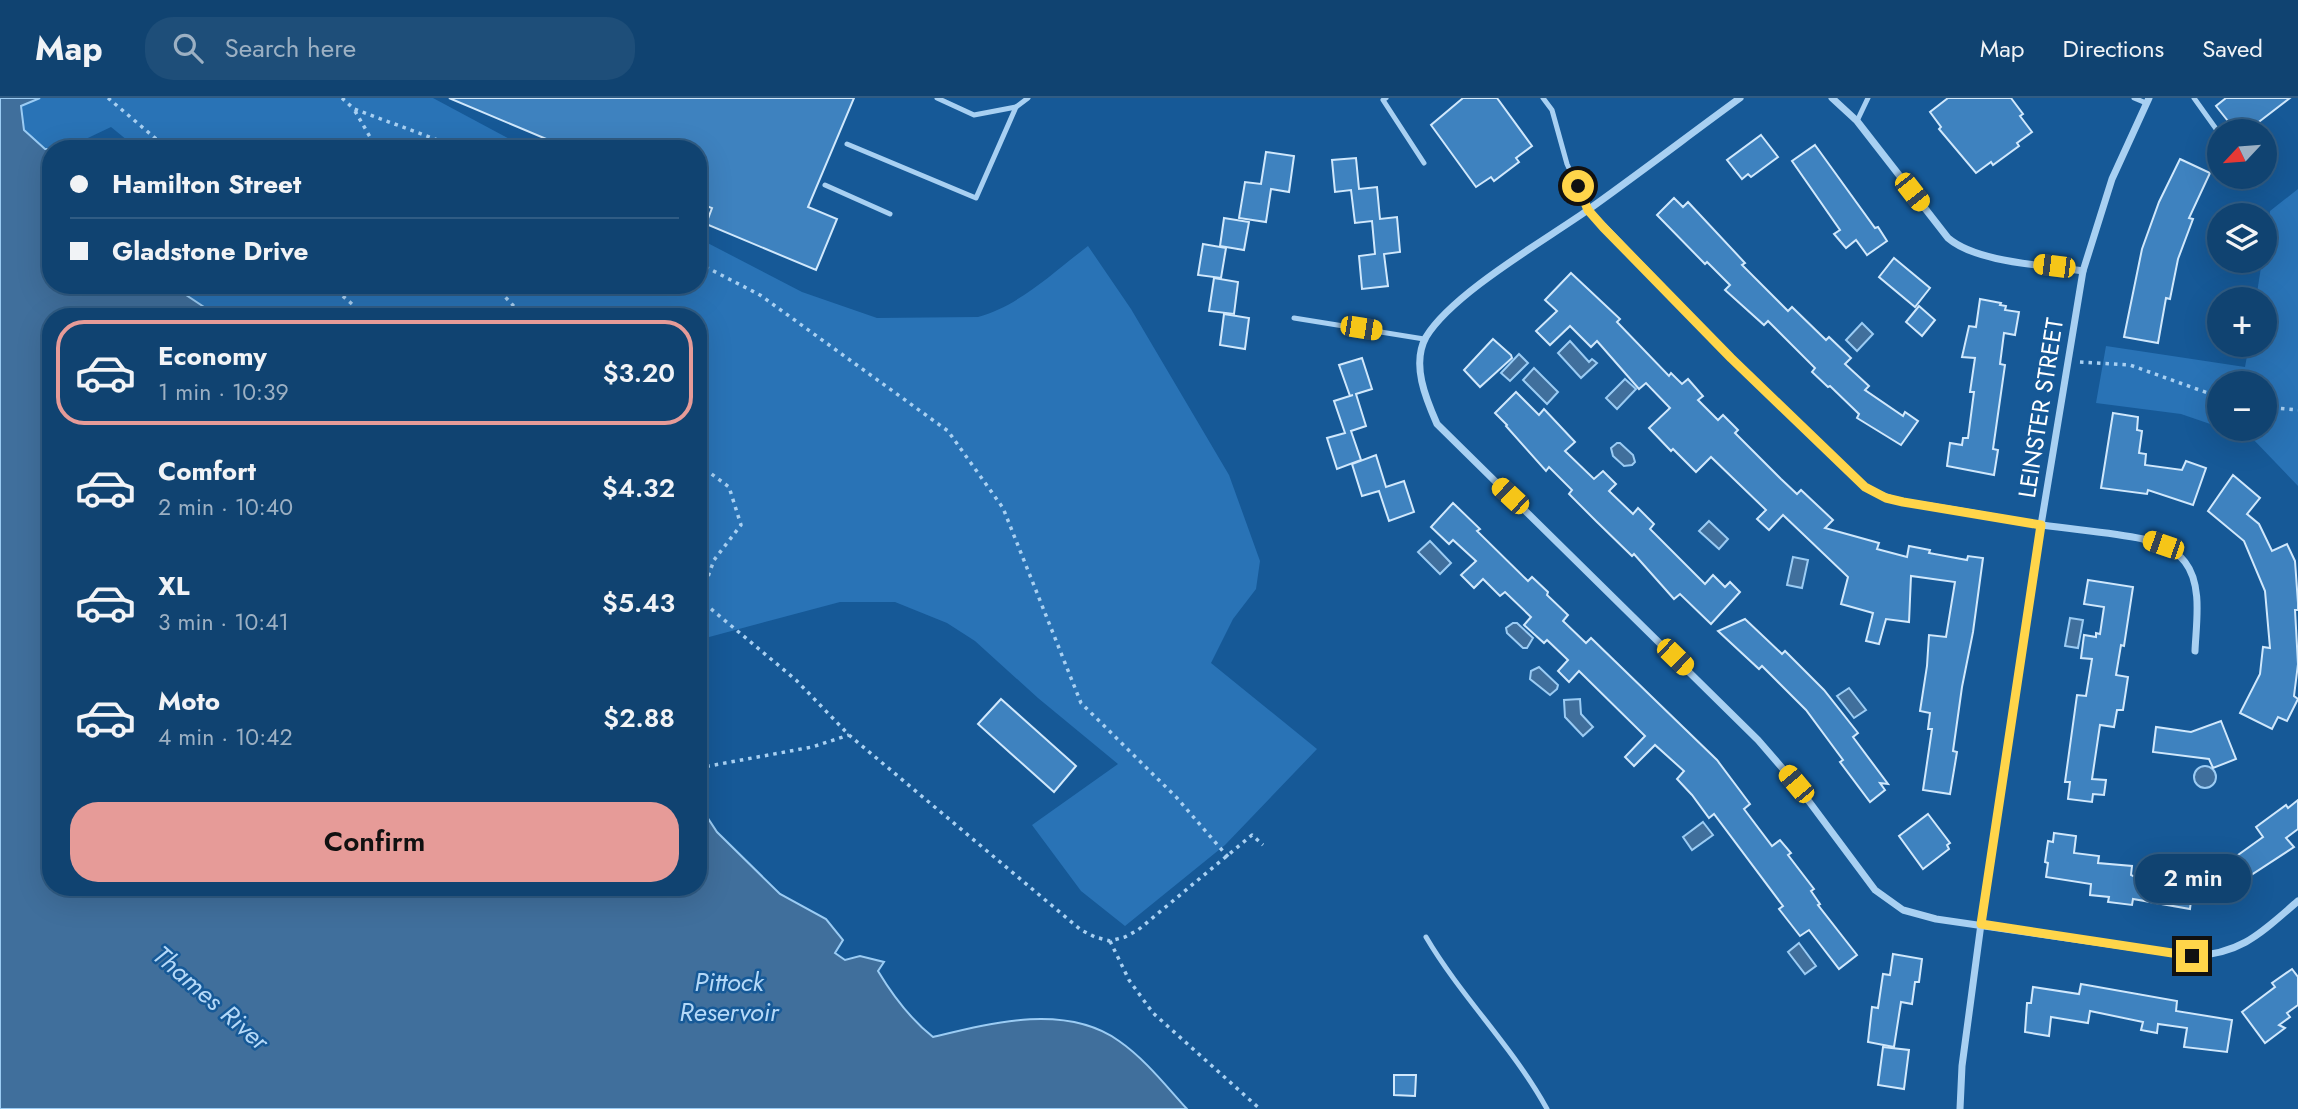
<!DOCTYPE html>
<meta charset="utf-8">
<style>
body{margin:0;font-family:Jost,sans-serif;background:#1e4e79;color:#f1f3f6;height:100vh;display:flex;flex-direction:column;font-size:26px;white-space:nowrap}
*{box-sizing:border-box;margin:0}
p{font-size:23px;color:#9cb0c3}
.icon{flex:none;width:38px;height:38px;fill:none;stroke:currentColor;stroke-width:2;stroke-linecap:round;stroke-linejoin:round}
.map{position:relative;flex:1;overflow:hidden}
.details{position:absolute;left:42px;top:210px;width:665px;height:588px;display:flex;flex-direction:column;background:#104371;border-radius:28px;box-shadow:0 7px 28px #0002,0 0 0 2px #305c84}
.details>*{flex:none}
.guide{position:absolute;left:42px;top:42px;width:665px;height:154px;border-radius:28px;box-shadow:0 7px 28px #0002,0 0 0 2px #305c84;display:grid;align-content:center;height:154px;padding:0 28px;background:#104371}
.needle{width:46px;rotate:244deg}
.controls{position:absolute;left:2207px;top:21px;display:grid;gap:14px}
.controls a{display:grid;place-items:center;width:70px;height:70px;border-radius:50%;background:#104371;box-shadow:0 7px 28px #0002,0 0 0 2px #305c84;font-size:35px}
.end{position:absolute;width:32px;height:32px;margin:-16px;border:9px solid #ffd54a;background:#111;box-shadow:0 0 0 4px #111}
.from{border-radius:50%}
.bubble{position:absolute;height:49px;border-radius:24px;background:#104371;box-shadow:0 7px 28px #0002,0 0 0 2px #305c84;font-size:23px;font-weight:600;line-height:49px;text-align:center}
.car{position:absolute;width:21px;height:42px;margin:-21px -10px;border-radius:9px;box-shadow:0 0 5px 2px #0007;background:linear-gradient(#f5c518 24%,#345 0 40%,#f5c518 0 76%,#345 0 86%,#f5c518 0)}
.guide b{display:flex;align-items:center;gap:24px;height:66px;font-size:26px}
.guide b+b{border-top:2px solid #305c84}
.guide i{width:18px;height:18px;background:#f1f3f6}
ul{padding:12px 0 0;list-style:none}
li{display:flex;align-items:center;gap:21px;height:105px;margin:0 14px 10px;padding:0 14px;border:4px solid transparent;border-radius:28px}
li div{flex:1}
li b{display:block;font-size:26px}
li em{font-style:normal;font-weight:600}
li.on{border-color:#e69b98}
li>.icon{width:63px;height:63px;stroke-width:1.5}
.button{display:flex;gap:14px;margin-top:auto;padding:14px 28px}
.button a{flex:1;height:80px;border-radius:28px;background:#e69b98;color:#111;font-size:28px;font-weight:600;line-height:80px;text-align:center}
header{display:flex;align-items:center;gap:42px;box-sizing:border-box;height:98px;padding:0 35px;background:#104371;border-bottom:2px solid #305c84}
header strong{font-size:33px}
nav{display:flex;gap:38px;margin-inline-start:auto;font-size:24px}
.search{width:490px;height:63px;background:#1e4e79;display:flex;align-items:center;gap:18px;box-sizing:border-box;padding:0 24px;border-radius:28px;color:#9cb0c3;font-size:26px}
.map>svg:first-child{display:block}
.green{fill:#2973b6}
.water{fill:#406f9c;stroke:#9bccf4;stroke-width:2}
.building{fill:#3e82bf;stroke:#d0e8fc;stroke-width:2}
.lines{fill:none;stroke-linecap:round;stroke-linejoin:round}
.path{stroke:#a8d0f2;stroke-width:3.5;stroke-dasharray:3.5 5;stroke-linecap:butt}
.lane{stroke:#a8d0f2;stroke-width:5}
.street{stroke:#a8d0f2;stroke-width:7}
.route{stroke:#ffd54a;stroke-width:9}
.labels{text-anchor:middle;stroke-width:5;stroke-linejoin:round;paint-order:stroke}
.street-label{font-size:24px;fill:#fff;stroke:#165997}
.water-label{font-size:26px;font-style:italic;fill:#b5d9f8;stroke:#165997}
</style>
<header>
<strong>Map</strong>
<div class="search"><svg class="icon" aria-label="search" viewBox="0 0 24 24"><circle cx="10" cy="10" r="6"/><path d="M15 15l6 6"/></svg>Search here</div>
<nav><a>Map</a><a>Directions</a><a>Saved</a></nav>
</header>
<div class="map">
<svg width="2298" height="1011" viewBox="0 0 2298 1011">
<rect width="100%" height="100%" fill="#165997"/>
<g class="green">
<path d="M40 0H433L528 51H138L111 29 71 48 45 52 24 32 21 8Z"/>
<path d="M2298 91V388L2251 339 2225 331H2264V285H2219V329L2181 316 2096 305 2106 248 2245 269 2249 247H2264V201H2256L2262 163H2264L2270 113Z"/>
<path d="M698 140 802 194 877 220 978 219C1019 208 1055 173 1088 148L1131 211 1229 377 1260 463 1256 491 1233 521 1211 565 1317 651 1225 747 1125 828 1081 793 1032 727 1118 666 1038 600 975 543 947 525 895 504H840L698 542V219H219L171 187H698Z"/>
</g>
<g class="water">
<path d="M0 0H40L21 8 24 32 45 51H51V187H171L219 219H51V789H698V705L717 734 780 796 826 821 843 842 835 855 845 862 860 858 884 864 878 873C893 898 909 920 933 939 990 925 1066 905 1119 943 1145 961 1166 988 1187 1011H0Z"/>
<path d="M1862 225 1873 236 1857 253 1846 242Z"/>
<path d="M1570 243 1589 264 1592 261 1597 265 1581 280 1558 255Z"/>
<path d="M1519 256 1528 265 1510 283 1501 275Z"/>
<path d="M1534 270 1558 294 1547 306 1523 282Z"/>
<path d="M1625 281 1636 291 1617 311 1606 300Z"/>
<path d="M1617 345H1620L1633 357 1635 364 1632 367 1624 368 1613 358 1611 350Z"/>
<path d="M1709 423 1728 441 1719 451 1699 433Z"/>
<path d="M1430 443 1451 465 1440 476 1418 454Z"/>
<path d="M1793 459 1808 462 1802 490 1787 487Z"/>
<path d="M2070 520 2083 522 2078 550 2065 548Z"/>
<path d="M1513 525H1517L1533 540 1527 550H1523L1507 535 1506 530Z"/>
<path d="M1539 569 1558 587 1557 591 1550 597 1530 581 1531 573Z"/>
<path d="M1849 590 1866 612 1854 620 1837 598Z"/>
<path d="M1580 601 1581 616 1593 629 1583 638 1565 619 1564 602Z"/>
<circle cx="2205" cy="679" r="11"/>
<path d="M1703 724 1713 737 1692 752 1683 739Z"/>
<path d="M1799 845 1816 868 1805 876 1788 854Z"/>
</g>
<g class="building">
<path d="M449 0H854L808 109 837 121 816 172 706 126 712 110 698 105V51H570Z"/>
<path d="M1463 0H1497L1532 48 1516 60 1519 64 1494 83 1491 79 1476 89 1431 27Z"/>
<path d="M1948 0H2011L2023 16 2020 18 2032 34 2017 45 2019 48 1993 67 1991 64 1976 75 1939 31 1941 29 1930 14Z"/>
<path d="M2226 0H2290L2247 33H2236L2216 8Z"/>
<path d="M1761 37 1778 59 1751 79 1748 76 1742 81 1727 62Z"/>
<path d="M1815 47 1875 130 1878 129 1887 143 1867 157 1856 142 1846 150 1834 136 1840 132 1792 63Z"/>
<path d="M1266 54 1294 58 1289 94 1271 91 1266 124 1239 120 1245 84 1261 86Z"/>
<path d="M1356 60 1359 91 1377 89 1380 121 1397 119 1400 154 1384 156 1388 188 1362 191 1359 158 1375 156 1372 123 1355 125 1351 92 1335 94 1332 62Z"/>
<path d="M2180 61 2210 75 2189 120 2193 121 2178 161 2170 201 2166 200 2158 245 2124 239 2142 151 2159 104Z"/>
<path d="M1674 100 1683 109 1688 104 1745 165 1742 167 1788 213 1792 209 1826 242 1829 239 1851 260 1845 266 1869 288 1865 292 1903 318 1905 314 1918 323 1901 347 1857 320 1859 316 1830 288 1828 289 1812 274 1815 270 1768 223 1764 227 1725 192 1730 187 1707 164 1705 166 1657 117Z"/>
<path d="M1224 120 1249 124 1244 152 1220 148Z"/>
<path d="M1203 146 1226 150 1221 180 1198 177Z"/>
<path d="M1894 160 1930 190 1915 209 1879 179Z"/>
<path d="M1571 175 1620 221 1617 224 1669 278 1671 275 1682 286 1688 281 1703 298 1698 302 1718 322 1723 317 1738 332 1735 335 1781 381 1797 396 1801 392 1833 422 1825 430 1879 445 1877 451 1907 459 1909 448 1930 452 1929 455 1967 462 1968 458 1983 460 1973 534 1962 589 1953 653 1957 654 1950 696 1923 692 1932 631H1928L1930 615 1920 613 1927 568 1929 537 1946 539 1955 484 1911 478 1909 524 1886 521 1879 546 1866 543 1873 515 1841 506 1848 479 1783 417 1769 432 1757 421 1766 412 1711 359 1696 374 1673 351 1671 353 1649 330 1670 310 1646 285 1639 291 1597 243 1591 249 1570 228 1550 247 1536 233 1557 213 1545 202Z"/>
<path d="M1214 180 1238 184 1234 216 1209 213Z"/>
<path d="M1980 201 2001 205 2000 207 2006 208 2005 212 2019 214 2015 237 2004 235 2000 266 2005 267 1993 351 1998 352 1994 377 1947 368 1950 345 1962 347 1963 340H1968L1974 294H1970L1975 260 1962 259 1969 228 1976 229Z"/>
<path d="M1919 208 1935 222 1922 238 1906 224Z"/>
<path d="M1224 216 1249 220 1245 251 1220 247Z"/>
<path d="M1493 241 1511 257 1512 260 1480 289 1464 272Z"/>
<path d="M1362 260 1372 291 1356 296 1366 328 1351 333 1361 362 1337 371 1327 340 1345 335 1334 303 1353 297 1350 298 1339 267Z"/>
<path d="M1516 294 1539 317 1544 311 1575 344 1565 353 1594 381 1603 373 1616 386 1609 393 1633 416 1638 410 1654 426 1650 431 1705 486 1713 477 1725 489 1730 484 1740 494 1711 526 1680 496 1674 501 1634 456 1632 458 1596 423 1569 396 1572 392 1549 369 1546 373 1506 328 1507 327 1495 315Z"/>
<path d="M2113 315 2138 319 2137 332 2142 333 2139 355 2146 356 2145 367 2182 372 2186 363 2206 370 2193 407 2148 392 2147 396 2101 390Z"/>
<path d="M1376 357 1386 389 1404 383 1414 414 1389 423 1379 393 1362 398 1352 366Z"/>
<path d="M2233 377 2260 400 2247 416 2259 426 2272 453 2287 446 2295 463 2298 505V512H2295L2298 566 2294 598 2298 601 2287 623 2278 619 2272 631 2240 615 2260 576 2263 549 2270 550 2265 493 2244 443 2208 413Z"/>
<path d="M1453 405 1480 431 1477 433 1528 483 1532 479 1548 494 1547 497 1568 517 1563 523 1586 545 1591 540 1717 662 1750 706 1744 711 1772 748 1780 742 1791 755 1788 757 1814 791 1811 793 1820 806 1818 807 1857 857 1839 871 1809 832 1800 838 1779 811 1783 808 1714 716 1709 720 1692 697 1677 681 1684 673 1655 647 1634 668 1625 659 1645 638 1579 573 1569 584 1558 573 1568 562 1547 542 1544 545 1524 527 1531 519 1505 494 1500 498 1483 481 1474 490 1461 477 1476 463 1453 442 1449 446 1431 429Z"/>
<path d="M2088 482 2133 489 2124 548 2121 547 2116 577 2128 579 2123 612H2117L2114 629 2100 627 2092 681 2106 682 2104 697 2093 696 2092 704 2068 701 2070 684H2065L2077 597 2086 598 2092 561 2081 560 2084 537 2096 539V535L2100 536 2104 509 2084 506Z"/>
<path d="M1745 521 1782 556 1785 553 1824 592 1858 635 1853 639 1888 686 1880 685 1885 692 1870 704 1840 664 1843 662 1806 612 1762 568 1759 571 1718 533Z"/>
<path d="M1001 601 1076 668 1054 694 978 626Z"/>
<path d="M2221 623 2236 661 2213 670 2209 661 2153 654 2156 629 2191 634Z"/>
<path d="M2298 702V731L2286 740 2294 749 2236 787 2239 790 2222 802 2206 780 2263 739 2256 729 2286 707 2288 710Z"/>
<path d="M1928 716 1950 745 1947 747 1949 751 1923 771 1899 738Z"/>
<path d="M2054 735 2076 738 2074 755 2099 758 2098 765 2132 768 2131 777 2135 779 2193 786 2190 811 2133 801 2132 807 2108 804 2109 799 2090 797 2091 786 2046 779 2048 765 2045 764 2048 743 2053 744Z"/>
<path d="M1893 856 1922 861 1919 884H1915L1912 906 1901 904 1894 949 1868 944 1872 909 1878 910 1883 876 1890 877Z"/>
<path d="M2292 871 2298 879V907L2287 915 2290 919 2279 927 2285 930 2265 945 2242 914 2275 889 2272 885Z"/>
<path d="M2081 886 2177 903 2176 913 2232 922 2227 954 2184 949 2187 930 2158 926 2157 935 2141 932 2143 924 2090 913 2088 925 2051 919 2049 938 2025 934 2027 905H2031L2033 889 2079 896Z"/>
<path d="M1883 949 1909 952 1904 991 1878 987Z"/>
<path d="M1394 977H1416L1415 998 1394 997Z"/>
</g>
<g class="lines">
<g class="path">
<path d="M108 0 168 51"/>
<path d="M342 0 354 11 462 51"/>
<path d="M355 13 377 51"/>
<path d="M698 165 760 197 948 333 1003 410 1081 605 1177 700 1228 759"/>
<path d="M330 187 367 219"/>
<path d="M494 187 524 219"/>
<path d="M2080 264 2130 267 2219 299"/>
<path d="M2264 309 2298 312"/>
<path d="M698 366 729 389 741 427 714 462 700 501"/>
<path d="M698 500 796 582 849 637 1081 832 1095 839 1110 843 1125 839 1138 832 1252 737 1263 747"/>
<path d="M698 670 812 649 849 637"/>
<path d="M698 691H699"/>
<path d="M1110 843 1129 882 1153 915 1260 1011"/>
</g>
<g class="lane">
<path d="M937 0 974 17 1016 9"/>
<path d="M1386 0 1383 2 1424 65"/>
<path d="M1543 0 1552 12 1567 66 1588 112"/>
<path d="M2134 0 2146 5"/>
<path d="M2194 0 2219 35"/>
<path d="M1857 23 1868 0"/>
<path d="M847 46 976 100 1016 9 1028 0"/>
<path d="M2250 79 2256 87"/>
<path d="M825 87 890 116"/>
<path d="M1294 220 1424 241"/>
<path d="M1426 839C1462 900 1513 949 1547 1011"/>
</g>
<g class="street">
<path d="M1740 0C1688 38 1637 77 1585 114 1542 144 1452 196 1426 239 1411 266 1426 301 1437 326L1758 642 1796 686 1875 792 1903 812 1936 821 2192 858C2242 856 2262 834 2298 803"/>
<path d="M1832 0 1857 23 1948 140C1977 165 2045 167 2083 173"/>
<path d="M1588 112 1728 257 1865 389C1888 404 1915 405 1942 410 1975 415 2009 422 2042 427 2076 432 2110 434 2143 441 2158 444 2176 452 2185 464 2203 487 2196 526 2195 553"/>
<path d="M1960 1011 1962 968 1981 826 2041 427 2083 173 2112 81 2149 0"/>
</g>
</g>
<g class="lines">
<path class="route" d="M1578 88 1588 112 1603 129 1731 260 1865 389 1886 400 1903 404 2041 427 1981 826 2192 858"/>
</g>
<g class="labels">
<g class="street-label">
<text transform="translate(2041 310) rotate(-81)" y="8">LEINSTER STREET</text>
</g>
<g class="water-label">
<text x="729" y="893">Pittock<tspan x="729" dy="30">Reservoir</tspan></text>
<text transform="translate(211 900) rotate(41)" y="9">Thames River</text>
</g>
</g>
</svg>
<div class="controls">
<a><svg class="needle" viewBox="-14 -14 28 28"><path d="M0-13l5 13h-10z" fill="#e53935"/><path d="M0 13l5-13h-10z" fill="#9cb0c3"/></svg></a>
<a><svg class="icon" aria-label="layers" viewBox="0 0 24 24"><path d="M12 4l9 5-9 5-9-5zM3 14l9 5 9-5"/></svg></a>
<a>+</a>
<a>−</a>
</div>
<i class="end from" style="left:1578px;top:88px"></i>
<i class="end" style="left:2192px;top:858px"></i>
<div class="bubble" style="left:2135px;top:756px;width:116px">2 min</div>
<i class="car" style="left:1912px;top:94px;rotate:142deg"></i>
<i class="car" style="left:2054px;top:168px;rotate:277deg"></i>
<i class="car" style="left:1361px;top:230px;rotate:99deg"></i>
<i class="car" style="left:1510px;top:398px;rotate:313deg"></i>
<i class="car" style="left:2163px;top:447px;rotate:289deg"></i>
<i class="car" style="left:1675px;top:559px;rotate:134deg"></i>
<i class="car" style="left:1796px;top:686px;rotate:320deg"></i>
<div class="guide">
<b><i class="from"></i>Hamilton Street</b>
<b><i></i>Gladstone Drive</b>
</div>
<section class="details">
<ul>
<li class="on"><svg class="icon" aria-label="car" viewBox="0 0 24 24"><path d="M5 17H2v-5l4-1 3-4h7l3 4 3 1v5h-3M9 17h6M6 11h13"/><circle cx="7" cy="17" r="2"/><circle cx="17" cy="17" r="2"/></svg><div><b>Economy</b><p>1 min · 10:39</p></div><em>$3.20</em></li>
<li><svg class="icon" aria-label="car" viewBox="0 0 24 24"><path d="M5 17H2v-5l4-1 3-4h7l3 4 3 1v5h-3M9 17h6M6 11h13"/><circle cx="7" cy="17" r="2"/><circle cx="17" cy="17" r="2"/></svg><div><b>Comfort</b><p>2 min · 10:40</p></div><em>$4.32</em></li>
<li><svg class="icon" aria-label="car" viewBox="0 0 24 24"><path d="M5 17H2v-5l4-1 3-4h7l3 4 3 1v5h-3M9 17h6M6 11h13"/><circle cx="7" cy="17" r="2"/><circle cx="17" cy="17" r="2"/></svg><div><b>XL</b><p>3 min · 10:41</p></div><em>$5.43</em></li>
<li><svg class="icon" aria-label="car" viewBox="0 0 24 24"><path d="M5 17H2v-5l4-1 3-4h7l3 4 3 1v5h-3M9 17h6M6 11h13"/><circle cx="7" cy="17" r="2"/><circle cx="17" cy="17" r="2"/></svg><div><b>Moto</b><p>4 min · 10:42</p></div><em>$2.88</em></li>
</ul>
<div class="button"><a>Confirm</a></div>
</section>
</div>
